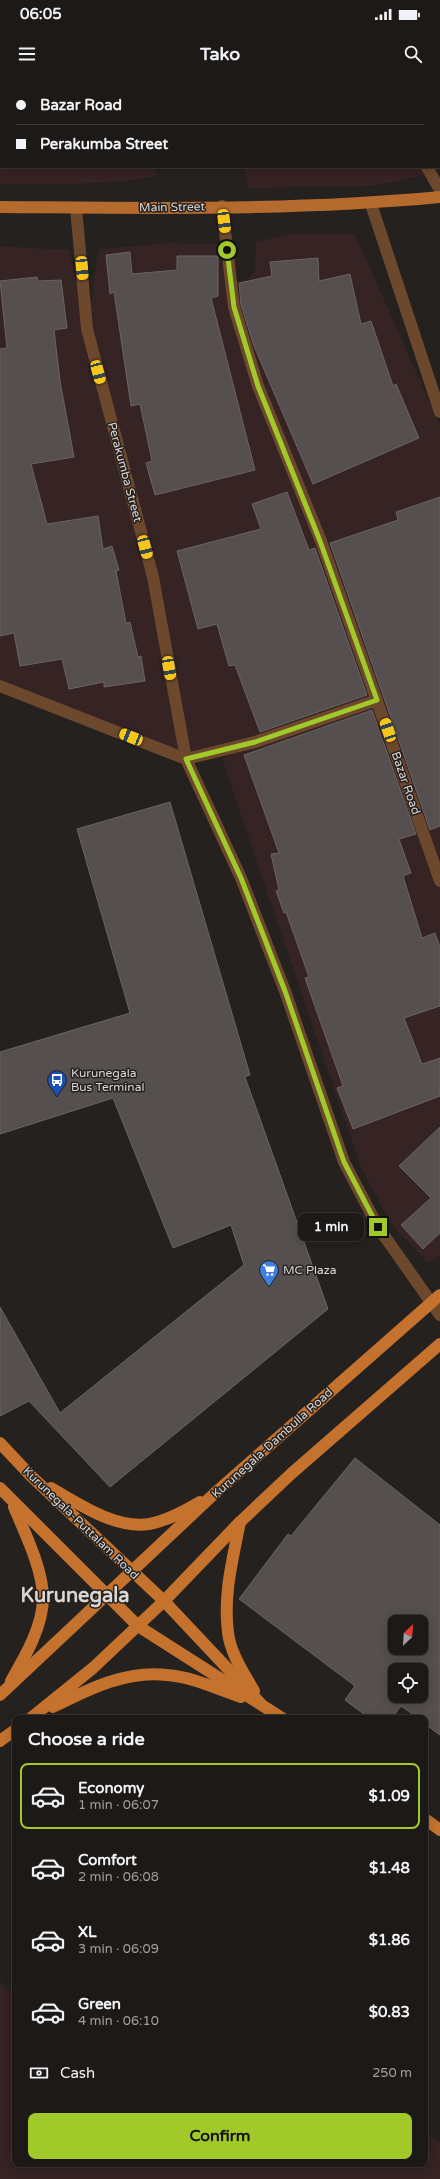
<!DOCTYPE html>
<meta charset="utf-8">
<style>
body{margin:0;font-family:"Varela Round",sans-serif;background:#25221f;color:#f1f3f6;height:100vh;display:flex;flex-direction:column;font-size:15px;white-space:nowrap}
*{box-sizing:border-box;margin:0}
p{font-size:13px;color:#a0a0a1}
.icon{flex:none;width:22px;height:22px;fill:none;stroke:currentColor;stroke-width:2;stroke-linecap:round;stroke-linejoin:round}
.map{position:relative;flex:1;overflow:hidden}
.drawer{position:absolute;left:12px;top:1635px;width:416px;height:452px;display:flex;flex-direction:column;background:#1c1916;border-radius:8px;box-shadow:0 2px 10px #0003,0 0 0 1px #3a3835}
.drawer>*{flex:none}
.top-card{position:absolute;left:0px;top:0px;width:440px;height:88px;box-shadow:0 2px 10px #0003,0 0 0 1px #3a3835;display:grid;align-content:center;height:88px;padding:0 16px;background:#1c1916}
.needle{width:26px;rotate:25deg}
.tools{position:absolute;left:388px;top:1535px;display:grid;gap:8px}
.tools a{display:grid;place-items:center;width:40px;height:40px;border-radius:8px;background:#1c1916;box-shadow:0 2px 10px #0003,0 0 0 1px #3a3835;font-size:20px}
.end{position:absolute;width:18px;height:18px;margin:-9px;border:5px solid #a1c92a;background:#111;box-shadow:0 0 0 2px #111}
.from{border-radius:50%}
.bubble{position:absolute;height:28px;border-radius:8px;background:#1c1916;box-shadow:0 2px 10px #0003,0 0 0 1px #3a3835;font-size:13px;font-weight:800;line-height:28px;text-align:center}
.car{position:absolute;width:12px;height:24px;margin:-12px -6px;border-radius:5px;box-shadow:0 0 3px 1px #0007;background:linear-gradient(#f5c518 24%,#345 0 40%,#f5c518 0 76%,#345 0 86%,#f5c518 0)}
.top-card b{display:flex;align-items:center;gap:14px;height:38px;font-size:15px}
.top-card b+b{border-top:1px solid #3a3835}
.top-card i{width:10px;height:10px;background:#f1f3f6}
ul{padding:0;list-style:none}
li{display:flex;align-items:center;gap:12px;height:66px;margin:0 8px 6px;padding:0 8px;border:2px solid transparent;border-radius:8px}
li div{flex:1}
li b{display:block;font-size:15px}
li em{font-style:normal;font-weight:800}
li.selected{border-color:#a1c92a}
li>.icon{width:36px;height:36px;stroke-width:1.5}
h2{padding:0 16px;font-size:18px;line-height:48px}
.pay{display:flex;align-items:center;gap:10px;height:44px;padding:0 16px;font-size:15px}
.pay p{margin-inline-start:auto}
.primary-button{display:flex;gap:8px;margin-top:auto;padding:8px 16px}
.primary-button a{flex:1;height:46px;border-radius:8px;background:#a1c92a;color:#111;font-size:16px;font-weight:800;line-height:46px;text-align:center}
.status{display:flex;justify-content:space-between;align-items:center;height:28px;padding:0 20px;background:#1c1916;direction:ltr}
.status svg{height:11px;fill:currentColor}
header{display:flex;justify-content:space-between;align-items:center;height:52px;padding:0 16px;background:#1c1916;font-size:18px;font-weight:800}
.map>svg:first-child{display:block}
.commercial{fill:#362324}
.building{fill:#564f4f;stroke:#6b6463;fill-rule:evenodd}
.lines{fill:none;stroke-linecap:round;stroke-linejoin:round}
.minor{stroke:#6c482d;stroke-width:12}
.primary{stroke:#b56b2e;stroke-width:12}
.trunk{stroke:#c4722d;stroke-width:12}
.route{stroke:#a1c92a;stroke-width:5}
.labels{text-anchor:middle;stroke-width:3;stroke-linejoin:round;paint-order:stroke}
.street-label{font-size:12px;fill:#dbd7d5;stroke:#25211e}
.poi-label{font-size:12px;fill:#dbd7d5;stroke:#25211e;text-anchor:start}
.town-label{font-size:20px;font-weight:bold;fill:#dbd7d5;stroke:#25211e}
</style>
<div class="status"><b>06:05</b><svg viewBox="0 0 49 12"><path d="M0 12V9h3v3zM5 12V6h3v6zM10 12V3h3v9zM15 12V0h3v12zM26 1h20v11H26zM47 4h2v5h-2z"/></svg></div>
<header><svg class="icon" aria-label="menu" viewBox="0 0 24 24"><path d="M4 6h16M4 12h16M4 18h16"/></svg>Tako<svg class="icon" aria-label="search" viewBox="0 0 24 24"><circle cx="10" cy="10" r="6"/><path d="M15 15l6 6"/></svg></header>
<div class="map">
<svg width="440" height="2099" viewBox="0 0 440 2099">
<rect width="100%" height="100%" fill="#25211e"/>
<g class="commercial">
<path d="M0 0H378V1H1V87H154L159 95 135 100 78 104H0Z"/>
<path d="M379 0H440V88L439 1Z"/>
<path d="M244 87H422L426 95 371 106 248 108Z"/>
<path d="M289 154H355L440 345V1176L428 1183 392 1145 361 1088 222 679 252 663 186 679 0 604V166L69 170 87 247 99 169 168 163 218 164 234 227 255 189 256 162Z"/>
<path d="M0 1903 8 1911 15 1905V2084H425V2050L440 2064V2099H0Z"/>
</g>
<g class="building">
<path d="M130 172 132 194 177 190V176H218V216L211 218 255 390 155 415 146 383 152 381 140 324 131 326 114 212 110 214 106 175Z"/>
<path d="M318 178 319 201 350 194 361 244 371 241 393 306 396 304 419 358 313 404 254 266 241 225 239 203 272 196 270 182Z"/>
<path d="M37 197 38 201 61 200 67 248 54 250 60 301 74 377 31 384 47 444 98 436 103 469 112 466 119 490 116 491 126 543 130 542 138 577 141 576 145 601 104 607V602L69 609 62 579 20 586 14 553 0 556V269L7 268 0 201Z"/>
<path d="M287 412 309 470 315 468 367 615 260 652 235 585 229 586 217 544 198 549 177 471 261 449 252 424Z"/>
<path d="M440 417V746L430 750 330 463 398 440 396 432Z"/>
<path d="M372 630 416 754 399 759 411 793 403 796 422 858 435 853 440 867V926L404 938 422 984 440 978V1016L353 1049 337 1008 343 1006 305 898 309 897 286 832 284 833 276 811 279 810 271 774 279 773 244 675Z"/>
<path d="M170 722 250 995 245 997 328 1229 110 1407 29 1321 0 1336V1227L60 1333 244 1185 231 1145 173 1168 113 1018 0 1054V972L130 933 77 749Z"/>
<path d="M440 1047V1153L423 1169 401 1145 431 1118 399 1086Z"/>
<path d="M355 1378 440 1445V1655L425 1644V1638H418L401 1626 392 1638H369L345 1620 355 1606 239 1519 288 1454 291 1456ZM395 1542H421V1568H395ZM395 1590H421V1616H395Z"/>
</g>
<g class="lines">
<g class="minor">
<path d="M378 0 379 1"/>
<path d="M427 87 440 110"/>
<path d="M371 124 440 332"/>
<path d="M222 126 234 227 258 306 321 461 440 801"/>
<path d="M76 128 87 249 153 497 186 679 241 798 285 911 344 1082 378 1147 440 1235"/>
<path d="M0 606 186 679"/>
<path d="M186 679 255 662 377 620"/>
</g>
<path class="primary" d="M0 127C146 128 294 131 440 117"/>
<g class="trunk">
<path d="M0 1363 31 1396 164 1521 261 1624"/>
<path d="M0 1408 138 1546 282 1638"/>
<path d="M51 1408C79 1424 115 1449 149 1444 166 1441 185 1431 200 1422"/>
<path d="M240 1442C233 1478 223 1515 228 1552 230 1573 244 1593 254 1611"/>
<path d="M11 1601C25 1577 43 1546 43 1518 43 1490 25 1453 14 1427"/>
<path d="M0 1615 214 1414 440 1215"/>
<path d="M53 1627C89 1609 126 1590 167 1595 193 1597 217 1609 241 1617"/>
<path d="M31 1638 93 1588 164 1521 240 1442 292 1393 440 1264"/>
<path d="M0 1661 15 1650"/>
<path d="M425 1739 440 1750"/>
</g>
</g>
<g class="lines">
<path class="route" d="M227 170 234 227 258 306 320 461 377 620 255 662 186 679 241 798 285 911 344 1082 378 1147"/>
</g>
<defs>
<g id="bus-pin" transform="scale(1)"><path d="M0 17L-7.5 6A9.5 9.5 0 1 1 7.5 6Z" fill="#1a4fb4" stroke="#25211e"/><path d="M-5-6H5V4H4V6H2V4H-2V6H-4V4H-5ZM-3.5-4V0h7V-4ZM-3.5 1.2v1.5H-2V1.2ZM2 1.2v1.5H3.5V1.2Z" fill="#fff"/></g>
<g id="supermarket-pin" transform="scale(1)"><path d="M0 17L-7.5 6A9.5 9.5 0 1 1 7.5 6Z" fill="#3f7fe0" stroke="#25211e"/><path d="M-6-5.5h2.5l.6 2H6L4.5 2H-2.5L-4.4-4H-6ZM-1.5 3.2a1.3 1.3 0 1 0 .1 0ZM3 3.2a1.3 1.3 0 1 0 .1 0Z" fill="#fff"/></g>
</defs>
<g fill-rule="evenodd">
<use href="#bus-pin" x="57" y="1000"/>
<use href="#supermarket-pin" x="269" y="1190"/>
</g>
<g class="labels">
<g class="street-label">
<text transform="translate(172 127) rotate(-1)" y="4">Main Street</text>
<text transform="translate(125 392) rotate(75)" y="4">Perakumba Street</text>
<text transform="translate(406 703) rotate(71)" y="4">Bazar Road</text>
<text transform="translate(272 1363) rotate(-42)" y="4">Kurunegala-Dambulla Road</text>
<text transform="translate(81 1443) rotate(44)" y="4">Kurunegala-Puttalam Road</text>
</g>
<g class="poi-label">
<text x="71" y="997">Kurunegala<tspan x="71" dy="14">Bus Terminal</tspan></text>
<text x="283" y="1194">MC Plaza</text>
</g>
<g class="town-label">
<text x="75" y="1522">Kurunegala</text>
</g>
</g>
</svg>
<div class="tools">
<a><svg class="needle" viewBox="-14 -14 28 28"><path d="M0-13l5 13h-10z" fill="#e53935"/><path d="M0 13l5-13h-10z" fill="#a0a0a1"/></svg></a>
<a><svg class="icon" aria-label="locate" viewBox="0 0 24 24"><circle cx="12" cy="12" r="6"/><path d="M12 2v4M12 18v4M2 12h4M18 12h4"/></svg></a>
</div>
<i class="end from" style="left:227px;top:170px"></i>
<i class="end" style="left:378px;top:1147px"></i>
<div class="bubble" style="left:298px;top:1133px;width:66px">1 min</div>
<i class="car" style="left:224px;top:141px;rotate:173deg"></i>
<i class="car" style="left:82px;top:188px;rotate:175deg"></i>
<i class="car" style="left:98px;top:292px;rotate:165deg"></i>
<i class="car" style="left:145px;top:467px;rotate:165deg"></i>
<i class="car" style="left:169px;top:588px;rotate:170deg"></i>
<i class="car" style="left:388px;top:650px;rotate:341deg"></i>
<i class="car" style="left:131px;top:657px;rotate:292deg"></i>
<div class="top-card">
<b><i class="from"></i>Bazar Road</b>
<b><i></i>Perakumba Street</b>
</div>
<section class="drawer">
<h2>Choose a ride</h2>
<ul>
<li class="selected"><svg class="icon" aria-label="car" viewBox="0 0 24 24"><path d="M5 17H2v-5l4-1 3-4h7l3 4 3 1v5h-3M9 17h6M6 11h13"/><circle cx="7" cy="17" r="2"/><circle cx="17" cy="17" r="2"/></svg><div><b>Economy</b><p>1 min · 06:07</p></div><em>$1.09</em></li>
<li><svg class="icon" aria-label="car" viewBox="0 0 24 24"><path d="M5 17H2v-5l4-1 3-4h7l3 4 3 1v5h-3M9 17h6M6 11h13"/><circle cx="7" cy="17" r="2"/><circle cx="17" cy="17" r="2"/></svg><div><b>Comfort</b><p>2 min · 06:08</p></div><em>$1.48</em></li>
<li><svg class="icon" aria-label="car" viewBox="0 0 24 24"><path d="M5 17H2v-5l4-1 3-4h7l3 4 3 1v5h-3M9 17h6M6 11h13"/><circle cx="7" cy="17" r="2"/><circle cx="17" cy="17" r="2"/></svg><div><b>XL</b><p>3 min · 06:09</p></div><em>$1.86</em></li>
<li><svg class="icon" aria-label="car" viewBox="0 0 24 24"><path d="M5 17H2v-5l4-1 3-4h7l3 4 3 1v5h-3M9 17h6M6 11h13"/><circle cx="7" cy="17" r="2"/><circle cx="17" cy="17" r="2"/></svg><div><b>Green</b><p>4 min · 06:10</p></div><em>$0.83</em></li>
</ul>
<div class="pay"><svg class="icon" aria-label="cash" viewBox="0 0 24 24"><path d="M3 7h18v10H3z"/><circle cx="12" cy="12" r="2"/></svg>Cash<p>250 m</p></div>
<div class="primary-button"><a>Confirm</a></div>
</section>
</div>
